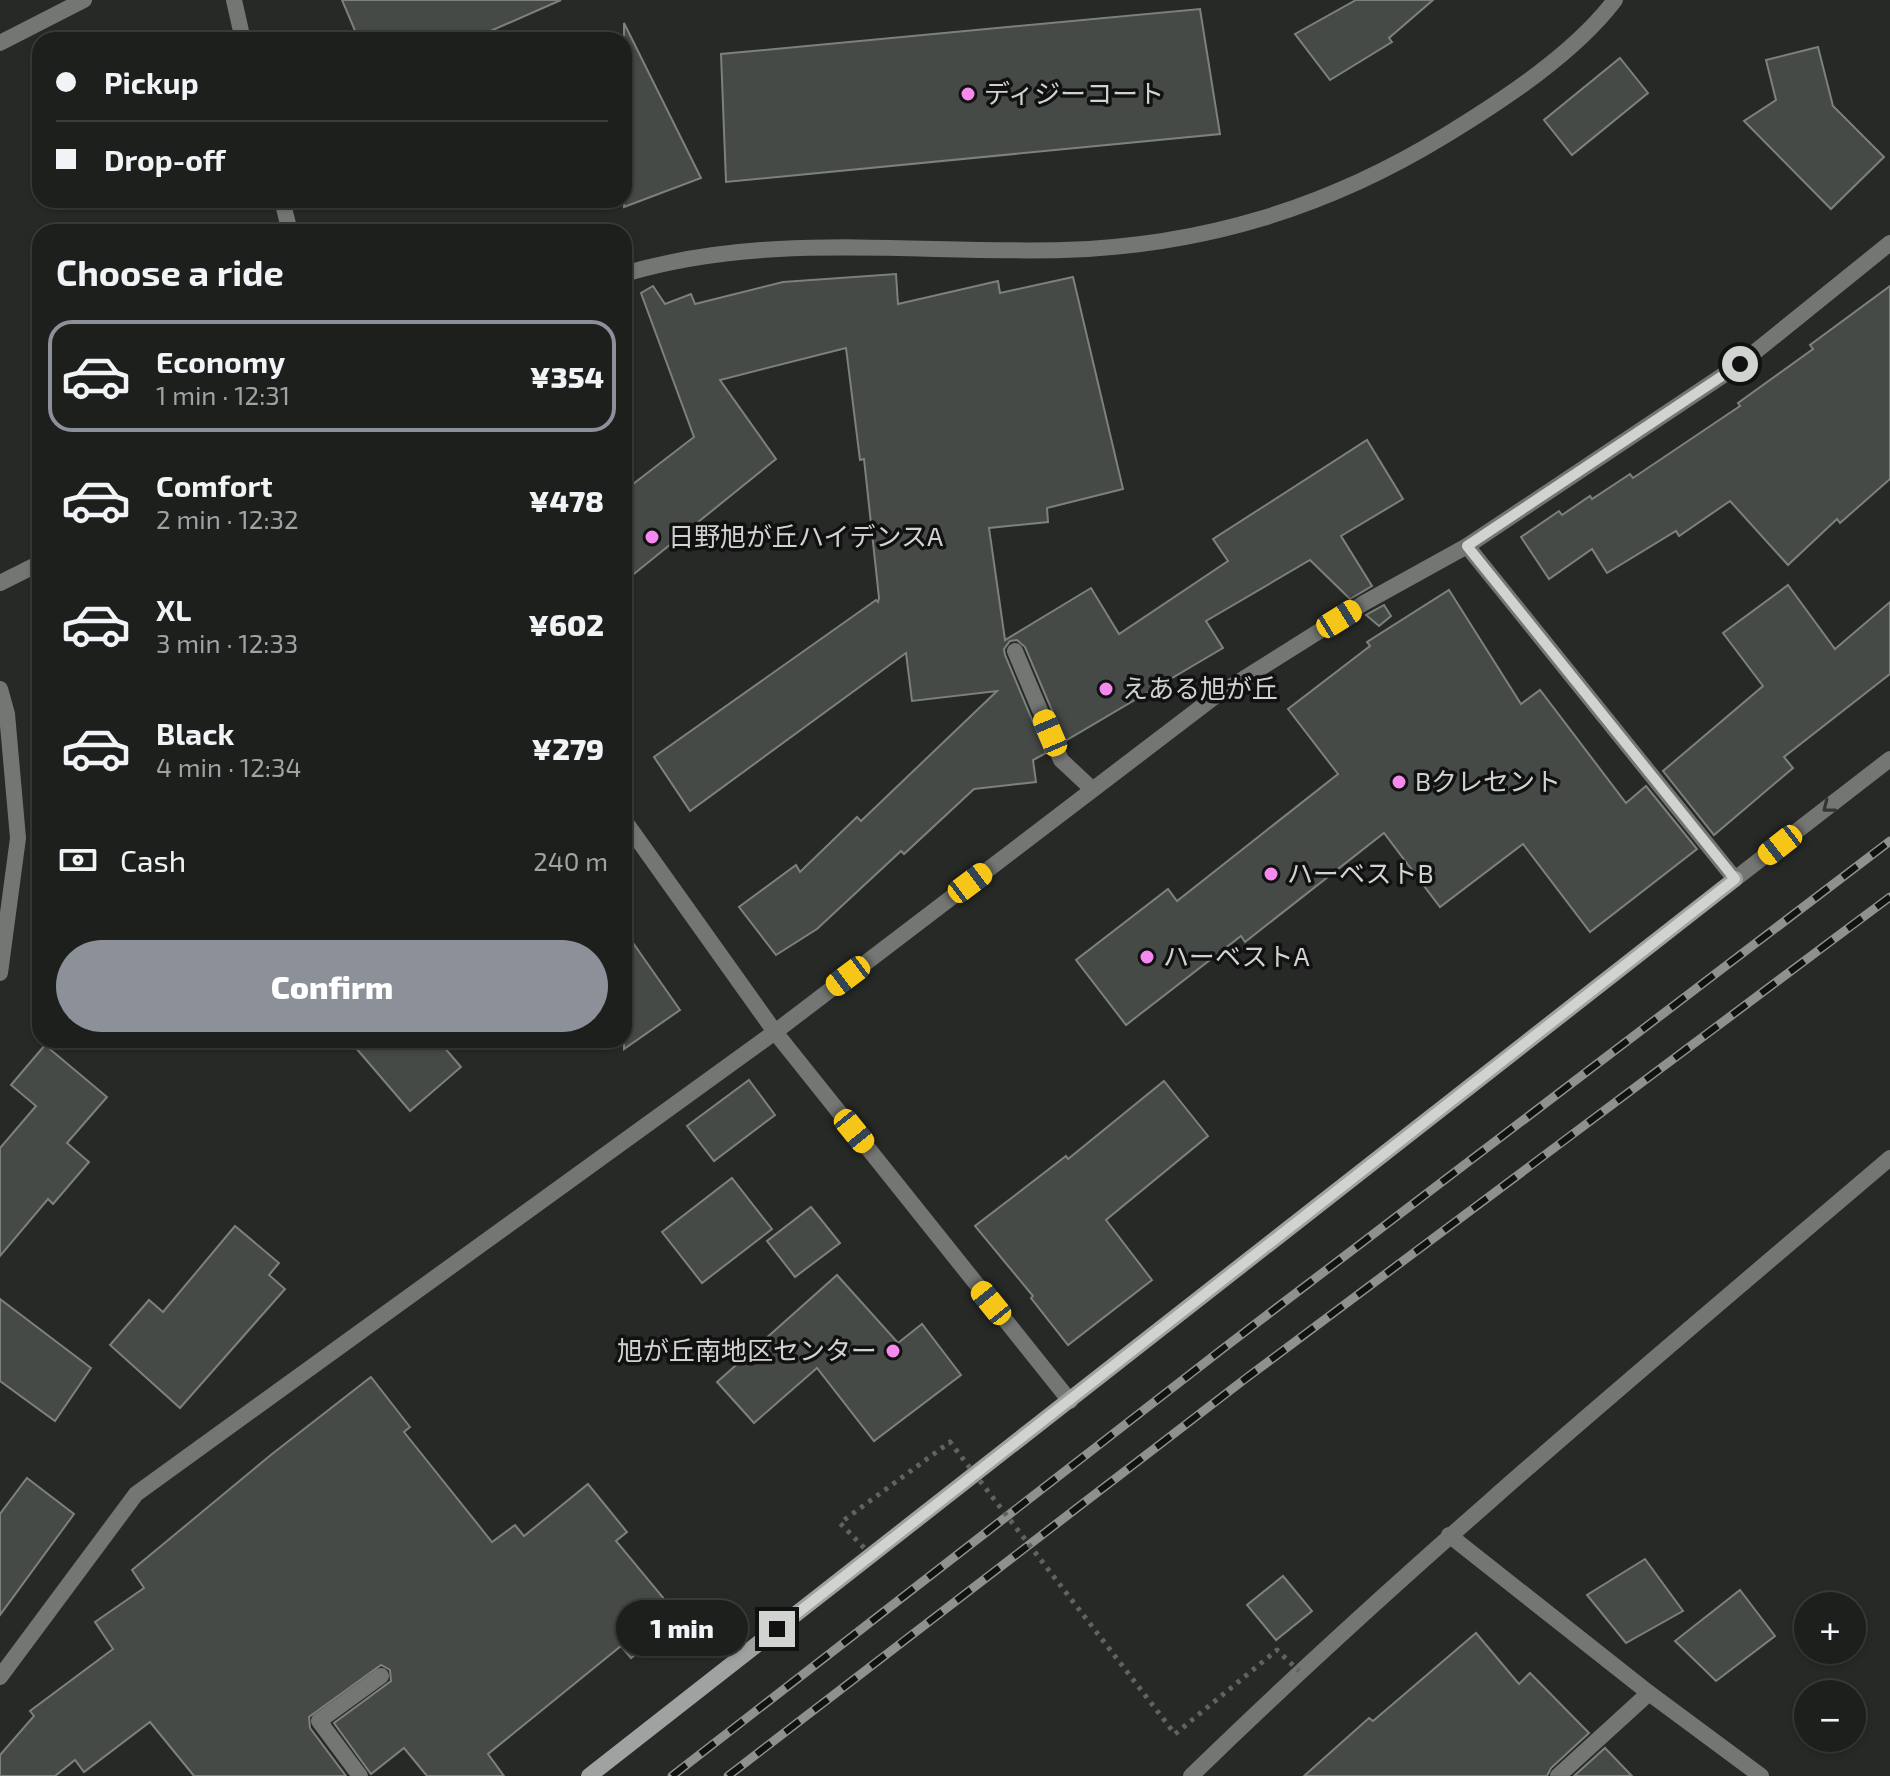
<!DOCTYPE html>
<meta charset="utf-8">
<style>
body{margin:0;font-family:"Exo 2","Noto Sans JP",sans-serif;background:#252725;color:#f1f3f6;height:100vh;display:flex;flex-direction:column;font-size:30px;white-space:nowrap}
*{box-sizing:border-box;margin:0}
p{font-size:26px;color:#a0a2a3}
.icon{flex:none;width:44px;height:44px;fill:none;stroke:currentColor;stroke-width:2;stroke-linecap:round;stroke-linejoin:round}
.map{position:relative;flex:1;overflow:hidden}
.panel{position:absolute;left:32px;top:224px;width:600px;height:824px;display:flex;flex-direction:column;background:#1c1f1c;border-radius:24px;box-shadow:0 2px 6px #0004,0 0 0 2px #3a3d3b}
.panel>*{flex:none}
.hud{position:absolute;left:32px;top:32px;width:600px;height:176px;border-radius:24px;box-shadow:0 2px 6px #0004,0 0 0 2px #3a3d3b;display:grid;align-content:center;height:176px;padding:0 24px;background:#1c1f1c}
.tools{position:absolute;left:1794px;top:1592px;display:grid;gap:16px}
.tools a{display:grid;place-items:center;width:72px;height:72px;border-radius:50%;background:#1c1f1c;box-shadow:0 2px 6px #0004,0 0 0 2px #3a3d3b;font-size:40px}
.end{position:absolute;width:36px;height:36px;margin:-18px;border:10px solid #d1d3d1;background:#111;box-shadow:0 0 0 4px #111}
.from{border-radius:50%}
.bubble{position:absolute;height:56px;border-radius:28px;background:#1c1f1c;box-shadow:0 2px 6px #0004,0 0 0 2px #3a3d3b;font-size:26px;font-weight:800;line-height:56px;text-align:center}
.car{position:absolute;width:24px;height:48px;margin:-24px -12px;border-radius:10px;box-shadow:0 0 6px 2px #0007;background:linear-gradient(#f5c518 24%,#345 0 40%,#f5c518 0 76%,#345 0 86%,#f5c518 0)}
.hud b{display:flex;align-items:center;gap:28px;height:76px;font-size:30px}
.hud b+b{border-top:2px solid #3a3d3b}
.hud i{width:20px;height:20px;background:#f1f3f6}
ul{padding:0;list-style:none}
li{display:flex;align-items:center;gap:24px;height:112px;margin:0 16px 12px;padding:0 8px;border:4px solid transparent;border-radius:24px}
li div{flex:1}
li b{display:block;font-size:30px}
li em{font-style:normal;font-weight:800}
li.current{border-color:#8c9099}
li>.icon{width:72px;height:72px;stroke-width:1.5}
h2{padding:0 24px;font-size:36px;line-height:96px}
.pay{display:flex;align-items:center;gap:20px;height:88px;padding:0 24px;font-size:30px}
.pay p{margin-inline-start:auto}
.cta{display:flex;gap:16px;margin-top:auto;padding:16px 24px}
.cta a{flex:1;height:92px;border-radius:48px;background:#8c9099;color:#fff;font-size:32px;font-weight:800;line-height:92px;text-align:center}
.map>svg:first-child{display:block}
.building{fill:#464a47;stroke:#7c817d;stroke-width:2}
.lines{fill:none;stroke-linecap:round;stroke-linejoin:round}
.street{stroke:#747674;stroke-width:16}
.secondary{stroke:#9fa2a0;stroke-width:16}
.rail-casing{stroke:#8e918e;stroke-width:9}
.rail{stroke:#101110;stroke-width:6;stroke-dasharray:18;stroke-linecap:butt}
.path-bridge{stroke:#606360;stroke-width:5;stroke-dasharray:4 6;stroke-linecap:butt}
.oneway{stroke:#333433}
.route{stroke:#d1d3d1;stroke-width:10}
.poi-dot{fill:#f589ef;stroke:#101110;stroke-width:3}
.labels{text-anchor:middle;stroke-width:7;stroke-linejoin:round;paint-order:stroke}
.poi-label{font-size:26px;fill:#d1d3d1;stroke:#101110;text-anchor:start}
</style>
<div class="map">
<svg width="1890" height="1776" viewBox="0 0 1890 1776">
<rect width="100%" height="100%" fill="#262926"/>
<g class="building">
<path d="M342 0H561L470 40H359Z"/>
<path d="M1356 0H1433L1389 38 1392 42 1330 80 1295 34Z"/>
<path d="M1200 9 1220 134 726 182 721 54Z"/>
<path d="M624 23 701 178 624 207Z"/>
<path d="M1818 47 1833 106 1884 157 1831 209 1744 121 1776 100 1766 60Z"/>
<path d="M1620 58 1648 93 1572 155 1544 120Z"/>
<path d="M896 274 898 304 998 281 1000 293 1073 277 1123 489 1047 508 1048 522 989 528 1005 640 1091 588 1119 634 1228 561 1213 539 1367 440 1403 499 1341 536 1372 586 1350 599 1310 560 1206 621 1223 648 1065 741 1025 647 1017 640 1010 641 1004 649 1005 655 1046 753 1033 760 1036 782 974 789 904 854 901 851 817 929 776 955 739 907 796 865 800 872 857 817 861 821 997 691 912 701 906 653 690 811 654 757 876 600 878 602 879 598 864 459 860 460 846 348 720 380 776 459 624 582V491L694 437 641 293 653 286 665 304 691 294 695 304 783 282Z"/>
<path d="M1890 286V479L1840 523 1837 519 1788 565 1730 501 1679 536 1676 531 1607 573 1592 549 1549 579 1521 537 1559 511 1562 515 1590 496 1592 499 1630 474 1633 478 1740 406 1738 403 1813 349 1810 345Z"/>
<path d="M1788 585 1835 649 1890 602V674L1784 757 1793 768 1714 835 1663 771 1763 686 1723 633Z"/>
<path d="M1449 590 1521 704 1540 690 1626 803 1646 786 1697 849 1590 932 1523 844 1440 907 1384 833 1245 942 1241 936 1126 1025 1076 960 1168 889 1177 901 1338 774 1288 709 1370 646 1367 642Z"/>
<path d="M1384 605 1391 616 1379 626 1366 615Z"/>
<path d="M624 930 680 1010 624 1049Z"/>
<path d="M349 1040H438L461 1067 410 1111Z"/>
<path d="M45 1045 107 1097 67 1143 89 1162 53 1204 48 1199 0 1256V1148L36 1106 11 1085Z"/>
<path d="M749 1080 775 1115 714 1161 687 1126Z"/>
<path d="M1164 1081 1208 1136 1106 1220 1152 1280 1068 1345 1031 1298 1033 1296 975 1226 1066 1156 1068 1159Z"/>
<path d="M732 1178 772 1229 702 1283 662 1232Z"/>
<path d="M811 1207 840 1243 795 1277 767 1241Z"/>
<path d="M235 1226 279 1263 269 1275 285 1289 180 1408 110 1345 149 1300 163 1312Z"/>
<path d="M837 1275 898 1343 922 1324 961 1375 874 1441 817 1368 754 1423 717 1382Z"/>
<path d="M0 1299 91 1368 55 1421 0 1381Z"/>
<path d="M371 1377 410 1427 404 1432 492 1542 515 1525 524 1536 588 1484 627 1532 616 1541 680 1618 631 1658 621 1646 488 1754 504 1776H427L404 1748 371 1774 334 1723 391 1681 390 1670 381 1665 309 1717 310 1728 346 1776H194L150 1722 84 1772 75 1760 55 1776H0V1755L34 1716 30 1711 113 1649 95 1622 144 1588 132 1570 272 1454Z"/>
<path d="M27 1478 74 1514 0 1615V1514Z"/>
<path d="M1645 1559 1683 1611 1626 1643 1587 1595Z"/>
<path d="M1283 1576 1312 1611 1276 1640 1247 1605Z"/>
<path d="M1740 1590 1775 1636 1716 1681 1675 1641Z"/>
<path d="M1476 1633 1519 1684 1530 1673 1589 1733 1551 1768 1547 1776H1304L1369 1718 1373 1721Z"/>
<path d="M1605 1748 1632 1776H1574Z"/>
</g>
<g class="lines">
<g class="street">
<path d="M234 0 243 40"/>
<path d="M0 43 84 0"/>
<path d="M282 200 290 232"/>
<path d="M624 274C767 231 917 254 1063 250 1202 246 1327 208 1446 135 1503 100 1574 54 1615 0"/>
<path d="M1467 546 1735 879 1890 759"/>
<path d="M0 583 40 563"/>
<path d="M1015 651 1061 760 1092 789"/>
<path d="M0 689 7 714 18 838 0 973"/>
<path d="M624 820 775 1032 1070 1401"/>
<path d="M1449 1535 1649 1693 1761 1776"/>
<path d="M0 1677 136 1494 775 1032 1213 698 1364 603 1467 546 1740 364 1890 243"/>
<path d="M360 1776 319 1721 381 1676"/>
<path d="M1191 1776C1414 1559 1653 1360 1890 1158"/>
<path d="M1558 1776 1649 1693"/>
</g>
<path class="secondary" d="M589 1776 1735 879"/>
<g class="rail-casing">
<g id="rail">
<path d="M672 1776 1225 1347 1890 841"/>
<path d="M728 1776 1245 1379 1890 897"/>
</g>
</g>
<use href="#rail" class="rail"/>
<path class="path-bridge" d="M871 1555 840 1523 950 1442 1175 1734 1277 1650 1299 1671"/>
</g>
<defs><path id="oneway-chevron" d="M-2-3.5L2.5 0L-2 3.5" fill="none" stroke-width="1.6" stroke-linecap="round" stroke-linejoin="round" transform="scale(2)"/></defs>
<use class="oneway" href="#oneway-chevron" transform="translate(1828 807) rotate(142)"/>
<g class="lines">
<path class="route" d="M777 1629 1735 879 1467 546 1740 364"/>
</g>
<g class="poi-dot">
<circle cx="968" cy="94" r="8"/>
<circle cx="652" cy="537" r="8"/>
<circle cx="1106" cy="689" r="8"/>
<circle cx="1399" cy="782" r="8"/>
<circle cx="1271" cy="874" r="8"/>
<circle cx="1147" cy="957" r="8"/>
<circle cx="893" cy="1351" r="8"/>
</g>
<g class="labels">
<g class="poi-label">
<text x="984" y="103">ディジーコート</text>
<text x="668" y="546">日野旭が丘ハイデンスA</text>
<text x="1122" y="698">えある旭が丘</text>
<text x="1415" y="791">Bクレセント</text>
<text x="1287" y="883">ハーベストB</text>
<text x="1163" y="966">ハーベストA</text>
<text x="877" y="1360" text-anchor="end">旭が丘南地区センター</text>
</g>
</g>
</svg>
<div class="tools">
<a>+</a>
<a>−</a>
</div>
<i class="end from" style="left:1740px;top:364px"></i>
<i class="end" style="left:777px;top:1629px"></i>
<div class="bubble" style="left:616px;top:1600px;width:132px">1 min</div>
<i class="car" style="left:1339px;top:619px;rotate:58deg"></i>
<i class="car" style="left:1050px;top:733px;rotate:337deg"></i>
<i class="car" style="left:1780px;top:845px;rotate:232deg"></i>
<i class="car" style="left:970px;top:883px;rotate:53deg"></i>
<i class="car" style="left:848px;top:976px;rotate:233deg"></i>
<i class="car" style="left:854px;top:1131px;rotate:141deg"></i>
<i class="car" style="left:991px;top:1303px;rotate:321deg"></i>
<div class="hud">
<b><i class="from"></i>Pickup</b>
<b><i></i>Drop-off</b>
</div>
<section class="panel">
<h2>Choose a ride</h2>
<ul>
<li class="current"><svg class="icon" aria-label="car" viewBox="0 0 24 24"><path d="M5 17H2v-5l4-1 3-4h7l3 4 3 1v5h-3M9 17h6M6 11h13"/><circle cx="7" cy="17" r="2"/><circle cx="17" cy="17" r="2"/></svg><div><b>Economy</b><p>1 min · 12:31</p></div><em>¥354</em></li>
<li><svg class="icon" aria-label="car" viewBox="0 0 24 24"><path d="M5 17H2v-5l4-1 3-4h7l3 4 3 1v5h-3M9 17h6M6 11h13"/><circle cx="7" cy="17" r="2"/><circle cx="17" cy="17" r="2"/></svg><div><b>Comfort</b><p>2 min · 12:32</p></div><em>¥478</em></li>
<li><svg class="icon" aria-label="car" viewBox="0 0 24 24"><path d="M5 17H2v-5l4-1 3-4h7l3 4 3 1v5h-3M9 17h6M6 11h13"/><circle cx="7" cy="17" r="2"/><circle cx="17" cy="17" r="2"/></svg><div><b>XL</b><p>3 min · 12:33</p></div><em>¥602</em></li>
<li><svg class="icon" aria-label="car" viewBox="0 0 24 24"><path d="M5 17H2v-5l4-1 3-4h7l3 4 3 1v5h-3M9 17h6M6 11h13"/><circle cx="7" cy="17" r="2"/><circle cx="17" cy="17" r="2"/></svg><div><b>Black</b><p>4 min · 12:34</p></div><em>¥279</em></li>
</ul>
<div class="pay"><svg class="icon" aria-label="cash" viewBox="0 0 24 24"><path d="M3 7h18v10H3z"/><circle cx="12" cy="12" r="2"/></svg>Cash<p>240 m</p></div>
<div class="cta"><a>Confirm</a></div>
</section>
</div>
